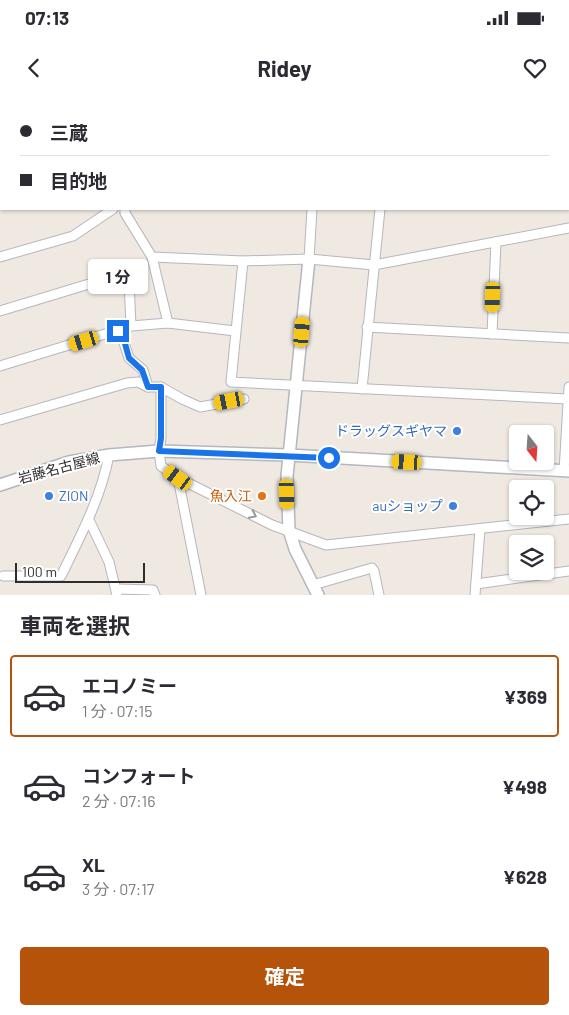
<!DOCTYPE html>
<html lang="ja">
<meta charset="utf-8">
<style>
body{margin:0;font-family:Barlow,"Noto Sans JP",sans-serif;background:#f7f7f7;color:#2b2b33;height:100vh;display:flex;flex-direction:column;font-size:19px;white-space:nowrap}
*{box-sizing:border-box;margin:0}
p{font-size:16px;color:#7c7c81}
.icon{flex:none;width:28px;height:28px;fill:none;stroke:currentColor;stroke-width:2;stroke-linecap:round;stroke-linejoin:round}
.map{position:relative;height:495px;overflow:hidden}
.sheet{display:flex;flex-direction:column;background:#fff;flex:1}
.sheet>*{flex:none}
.top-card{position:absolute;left:0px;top:0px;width:570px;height:110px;box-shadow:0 1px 4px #0004;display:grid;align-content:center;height:110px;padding:0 20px;background:#fff}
.needle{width:32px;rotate:163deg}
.controls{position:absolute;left:509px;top:325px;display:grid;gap:10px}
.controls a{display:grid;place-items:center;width:45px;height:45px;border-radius:5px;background:#fff;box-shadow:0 1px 4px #0004;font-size:25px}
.scale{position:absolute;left:15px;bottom:12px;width:130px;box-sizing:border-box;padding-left:5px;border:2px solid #2e2e2e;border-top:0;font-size:14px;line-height:18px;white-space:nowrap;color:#2e2e2e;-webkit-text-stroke:4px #fff;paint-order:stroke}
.end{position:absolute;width:22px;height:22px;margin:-11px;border:6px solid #1a73e8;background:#fff;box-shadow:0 0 0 2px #fff}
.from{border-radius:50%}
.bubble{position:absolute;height:35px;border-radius:5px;background:#fff;box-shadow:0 1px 4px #0004;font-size:16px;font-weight:700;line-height:35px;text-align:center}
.car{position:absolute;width:15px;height:30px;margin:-15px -8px;border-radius:6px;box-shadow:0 0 4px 1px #0007;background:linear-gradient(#f5c518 24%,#345 0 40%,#f5c518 0 76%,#345 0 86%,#f5c518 0)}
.top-card b{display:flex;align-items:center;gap:18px;height:48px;font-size:19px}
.top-card b+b{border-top:1px solid #e1e1e2}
.top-card i{width:12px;height:12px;background:#2b2b33}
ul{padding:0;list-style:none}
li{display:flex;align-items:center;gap:15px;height:82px;margin:0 10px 8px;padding:0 10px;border:2px solid transparent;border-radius:5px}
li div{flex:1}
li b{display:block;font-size:19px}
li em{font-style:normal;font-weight:700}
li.current{border-color:#b45309}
li>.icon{width:45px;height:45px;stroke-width:1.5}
h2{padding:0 20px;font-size:22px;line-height:60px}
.action{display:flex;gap:10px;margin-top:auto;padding:10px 20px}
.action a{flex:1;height:58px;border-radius:5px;background:#b45309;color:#fff;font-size:20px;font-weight:700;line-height:58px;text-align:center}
.status{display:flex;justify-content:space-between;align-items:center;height:35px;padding:0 25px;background:#fff;direction:ltr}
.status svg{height:14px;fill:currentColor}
header{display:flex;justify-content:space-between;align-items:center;height:65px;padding:0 20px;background:#fff;font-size:22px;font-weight:700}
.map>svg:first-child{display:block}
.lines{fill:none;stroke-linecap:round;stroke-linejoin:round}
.street-casing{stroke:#b4b7c1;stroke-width:11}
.secondary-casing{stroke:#b4b7c1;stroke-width:14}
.street{stroke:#fff;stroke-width:9}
.secondary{stroke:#fff;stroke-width:11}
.oneway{stroke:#969696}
.route{stroke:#1a73e8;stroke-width:6}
.shop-dot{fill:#3f7fe0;stroke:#fff;stroke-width:2}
.food-dot{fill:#e8710a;stroke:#fff;stroke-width:2}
.labels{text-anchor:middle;stroke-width:4;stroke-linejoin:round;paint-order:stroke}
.shop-label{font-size:14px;fill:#366cbe;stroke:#fff;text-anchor:end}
.street-label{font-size:14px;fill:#2e2e2e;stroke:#fff}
.food-label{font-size:14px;fill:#c56008;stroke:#fff;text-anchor:end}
</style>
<div class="status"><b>07:13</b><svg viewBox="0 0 49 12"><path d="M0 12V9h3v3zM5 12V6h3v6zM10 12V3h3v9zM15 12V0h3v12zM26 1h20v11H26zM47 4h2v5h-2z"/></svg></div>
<header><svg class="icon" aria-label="back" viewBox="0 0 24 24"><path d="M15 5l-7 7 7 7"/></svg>Ridey<svg class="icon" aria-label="heart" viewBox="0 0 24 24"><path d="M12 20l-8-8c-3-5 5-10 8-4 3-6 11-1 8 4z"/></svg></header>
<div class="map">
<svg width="569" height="495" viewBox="0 0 569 495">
<rect width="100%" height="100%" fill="#efe9e1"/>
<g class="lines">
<g class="street-casing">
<g id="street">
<path d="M56 0 57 1"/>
<path d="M558 0 559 1"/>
<path d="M246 1 249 0"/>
<path d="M320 1V0"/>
<path d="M391 1 392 0"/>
<path d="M525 1 530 0"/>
<path d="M0 47H1"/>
<path d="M569 69V71"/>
<path d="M0 103 1 102"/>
<path d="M125 109V113L152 157 243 161 309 159 374 165 569 128"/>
<path d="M0 157 73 136 113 109"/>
<path d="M152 157 168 223"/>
<path d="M309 159 312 109"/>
<path d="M243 161 231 282 568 299"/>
<path d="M0 211 122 174 127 176 129 180 131 226 0 266"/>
<path d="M131 226 168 223 235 231"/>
<path d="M367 227 569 238"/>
<path d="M118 231 123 240 129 258 143 270 148 287"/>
<path d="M492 234 496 142"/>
<path d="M161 287V338L159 351 161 366 178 378 201 495"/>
<path d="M362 289 380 109"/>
<path d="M0 320 127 283 138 282 148 287H161L182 299 200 307 244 299"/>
<path d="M564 371 569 287"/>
<path d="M178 378 272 425 326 445 569 419"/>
<path d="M89 420 109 462 117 495"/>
<path d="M3 476H61C80 437 101 398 109 355"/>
<path d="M476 484 569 471"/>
<path d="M313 485 372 468 374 471 379 495"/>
<path d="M117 489 153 490 155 495"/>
<path d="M475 495 480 429"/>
</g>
</g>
<g class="secondary-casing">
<g id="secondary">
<path d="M309 159 287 376 289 430 295 449 318 495"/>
<path d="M0 385 69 362 109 355 159 351 289 355 569 371"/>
</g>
</g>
<use href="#street" class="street"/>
<use href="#secondary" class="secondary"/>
</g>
<defs><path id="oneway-chevron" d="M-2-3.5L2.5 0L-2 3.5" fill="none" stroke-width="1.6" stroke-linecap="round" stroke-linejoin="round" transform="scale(1.25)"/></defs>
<use class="oneway" href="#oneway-chevron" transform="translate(253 415) rotate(26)"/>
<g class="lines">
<path class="route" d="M118 231 124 240 129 258 142 270 148 287H161V338L159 351 329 358"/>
</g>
<g class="shop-dot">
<circle cx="457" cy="331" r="5"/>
<circle cx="49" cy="396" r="5"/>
<circle cx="453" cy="406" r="5"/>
</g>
<circle class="food-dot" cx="262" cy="396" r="5"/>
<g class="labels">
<g class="shop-label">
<text x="447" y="336">ドラッグスギヤマ</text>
<text x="59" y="401" text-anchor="start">ZION</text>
<text x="443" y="411">auショップ</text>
</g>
<g class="street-label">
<text transform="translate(59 368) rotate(-15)" y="5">岩藤名古屋線</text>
</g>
<g class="food-label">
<text x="252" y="401">魚入江</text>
</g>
</g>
</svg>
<div class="controls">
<a><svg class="needle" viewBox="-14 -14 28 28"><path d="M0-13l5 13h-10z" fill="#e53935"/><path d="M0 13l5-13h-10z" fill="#7c7c81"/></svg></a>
<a><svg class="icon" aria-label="locate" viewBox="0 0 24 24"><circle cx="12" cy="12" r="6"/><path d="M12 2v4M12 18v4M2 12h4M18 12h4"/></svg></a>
<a><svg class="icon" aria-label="layers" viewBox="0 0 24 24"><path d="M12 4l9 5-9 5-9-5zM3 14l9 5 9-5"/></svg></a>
</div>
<div class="scale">100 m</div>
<i class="end from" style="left:329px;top:358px"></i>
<i class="end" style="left:118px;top:231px"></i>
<div class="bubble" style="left:88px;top:159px;width:60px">1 分</div>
<i class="car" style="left:493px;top:197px;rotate:182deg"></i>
<i class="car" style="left:302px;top:232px;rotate:5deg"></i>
<i class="car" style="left:84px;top:241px;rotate:253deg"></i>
<i class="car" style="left:229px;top:301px;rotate:259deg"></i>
<i class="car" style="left:407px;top:362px;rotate:273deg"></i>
<i class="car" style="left:178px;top:378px;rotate:306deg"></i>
<i class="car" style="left:287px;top:394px;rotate:178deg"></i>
<div class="top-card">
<b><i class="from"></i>三蔵</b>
<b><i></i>目的地</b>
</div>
</div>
<section class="sheet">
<h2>車両を選択</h2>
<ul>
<li class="current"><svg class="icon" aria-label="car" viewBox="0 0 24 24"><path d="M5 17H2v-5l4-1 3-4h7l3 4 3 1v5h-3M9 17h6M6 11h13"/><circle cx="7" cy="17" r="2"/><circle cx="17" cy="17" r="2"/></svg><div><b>エコノミー</b><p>1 分 · 07:15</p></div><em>¥369</em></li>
<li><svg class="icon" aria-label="car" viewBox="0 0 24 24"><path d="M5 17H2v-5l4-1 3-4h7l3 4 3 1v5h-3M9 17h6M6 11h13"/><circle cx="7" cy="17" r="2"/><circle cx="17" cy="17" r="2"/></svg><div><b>コンフォート</b><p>2 分 · 07:16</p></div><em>¥498</em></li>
<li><svg class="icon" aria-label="car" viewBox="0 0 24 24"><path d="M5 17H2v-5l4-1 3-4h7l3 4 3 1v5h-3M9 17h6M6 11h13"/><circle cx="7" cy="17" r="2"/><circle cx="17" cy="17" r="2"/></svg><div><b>XL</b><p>3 分 · 07:17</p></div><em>¥628</em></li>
</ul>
<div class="action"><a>確定</a></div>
</section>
